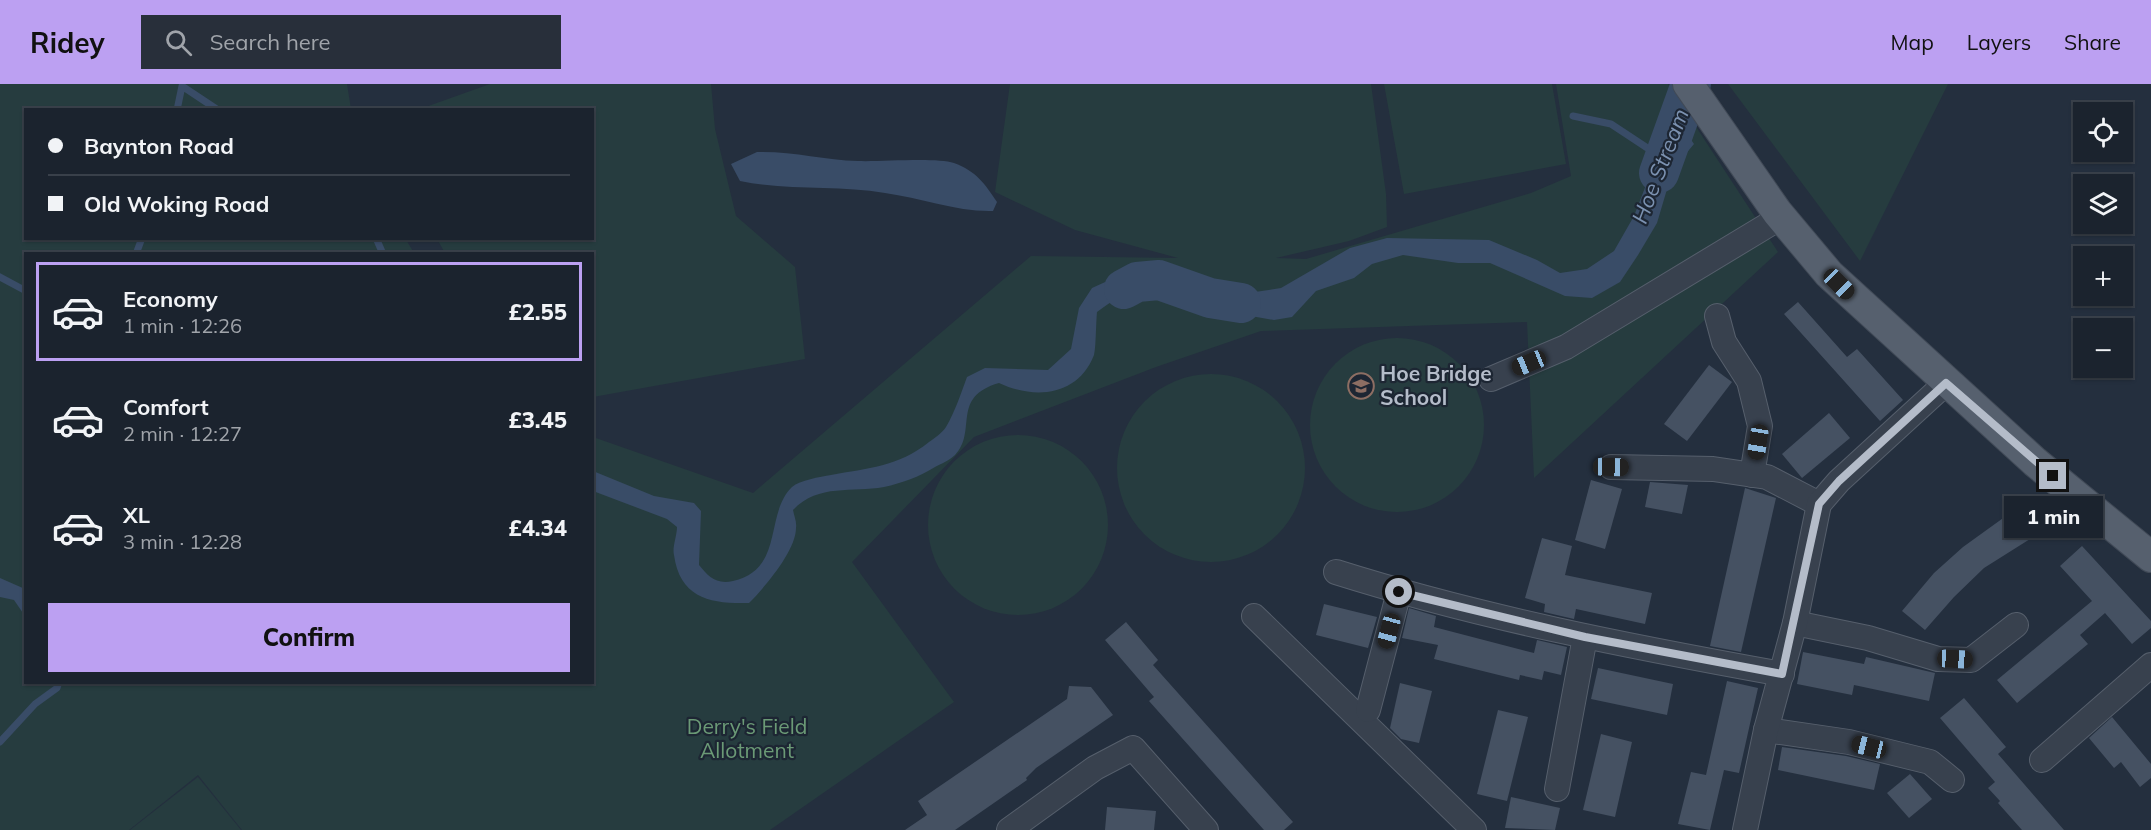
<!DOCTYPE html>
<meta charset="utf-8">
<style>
body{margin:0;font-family:Mulish,sans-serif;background:#282f3a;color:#f1f3f6;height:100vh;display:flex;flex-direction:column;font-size:22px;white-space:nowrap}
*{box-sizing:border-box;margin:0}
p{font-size:20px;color:#a0a4aa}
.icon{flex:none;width:33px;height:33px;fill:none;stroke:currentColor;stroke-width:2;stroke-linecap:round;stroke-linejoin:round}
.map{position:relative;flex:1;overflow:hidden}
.details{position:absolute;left:24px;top:168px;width:570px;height:432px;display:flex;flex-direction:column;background:#1b232e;border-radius:0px;box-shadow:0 2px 4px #0004,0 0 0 2px #39404a}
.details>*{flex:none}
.guide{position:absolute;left:24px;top:24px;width:570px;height:132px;border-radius:0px;box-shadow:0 2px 4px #0004,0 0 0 2px #39404a;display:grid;align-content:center;height:132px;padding:0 24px;background:#1b232e}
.fabs{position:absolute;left:2073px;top:18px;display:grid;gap:12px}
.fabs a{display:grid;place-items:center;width:60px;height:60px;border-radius:0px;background:#1b232e;box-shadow:0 2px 4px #0004,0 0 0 2px #39404a;font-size:30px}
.end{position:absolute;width:27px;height:27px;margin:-14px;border:8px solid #b4bcc9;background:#111;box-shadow:0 0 0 3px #111}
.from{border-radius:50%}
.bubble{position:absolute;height:42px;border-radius:0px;background:#1b232e;box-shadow:0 2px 4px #0004,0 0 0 2px #39404a;font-size:20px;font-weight:800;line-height:42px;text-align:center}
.car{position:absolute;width:18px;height:36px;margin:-18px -9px;border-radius:8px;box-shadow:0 0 4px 2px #0007;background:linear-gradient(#222 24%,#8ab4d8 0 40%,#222 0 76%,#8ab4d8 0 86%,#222 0)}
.guide b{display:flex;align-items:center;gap:21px;height:57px;font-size:22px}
.guide b+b{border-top:2px solid #39404a}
.guide i{width:15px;height:15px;background:#f1f3f6}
ul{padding:10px 0 0;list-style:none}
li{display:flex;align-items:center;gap:18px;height:99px;margin:0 12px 9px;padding:0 12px;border:3px solid transparent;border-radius:0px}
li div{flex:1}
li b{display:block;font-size:22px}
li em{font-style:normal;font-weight:800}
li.current{border-color:#bca0f2}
li>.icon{width:54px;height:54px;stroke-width:1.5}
.primary-button{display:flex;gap:12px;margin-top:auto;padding:12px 24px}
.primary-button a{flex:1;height:69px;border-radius:0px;background:#bca0f2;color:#111;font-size:24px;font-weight:800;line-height:69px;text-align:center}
header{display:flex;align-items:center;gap:36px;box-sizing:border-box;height:84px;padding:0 30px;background:#bca0f2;color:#111}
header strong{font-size:28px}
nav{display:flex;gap:33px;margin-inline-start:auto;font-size:21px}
.search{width:420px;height:54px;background:#282f3a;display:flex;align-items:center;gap:15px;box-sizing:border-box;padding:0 21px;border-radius:0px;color:#a0a4aa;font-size:22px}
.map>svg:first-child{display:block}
.green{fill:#263c3f}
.water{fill:#394c67}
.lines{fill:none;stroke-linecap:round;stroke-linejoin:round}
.stream{stroke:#394c67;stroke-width:7}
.river{stroke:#394c67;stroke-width:40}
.building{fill:#455162}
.minor-casing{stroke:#565f6c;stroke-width:26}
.major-casing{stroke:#414a57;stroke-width:32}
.minor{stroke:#38414e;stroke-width:24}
.major{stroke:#56606e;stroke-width:30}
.route{stroke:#b4bcc9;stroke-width:8}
.labels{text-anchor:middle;stroke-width:4.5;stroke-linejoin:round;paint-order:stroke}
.poi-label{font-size:21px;font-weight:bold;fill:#b4bcc9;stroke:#1d2633;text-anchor:start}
.park-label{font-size:21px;fill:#6b9a76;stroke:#1d2633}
.water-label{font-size:22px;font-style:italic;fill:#7c92b1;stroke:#1d2633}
</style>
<header>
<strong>Ridey</strong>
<div class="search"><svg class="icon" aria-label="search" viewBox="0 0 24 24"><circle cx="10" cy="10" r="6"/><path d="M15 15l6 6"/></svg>Search here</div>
<nav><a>Map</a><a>Layers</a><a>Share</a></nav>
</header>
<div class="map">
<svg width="2151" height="746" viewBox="0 0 2151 746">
<rect width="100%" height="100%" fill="#242f3e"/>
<g class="green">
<path d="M0 0H347L351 25 26 26V154H405L414 169 26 170V598H592L593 353 753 409 1031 172 1178 174 1075 146 995 108 1010 0H1371L1386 110 1387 143 1349 157 1276 174 1306 175 1531 109 1571 92 1556 0H1668L1778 168 1534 394 1527 238 1261 247 1156 283 974 353 852 478 954 618 770 746H242L198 691 129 746H0Z"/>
<path d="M490 0H711L715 45 736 132 795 183 805 275 593 313 592 170 445 169 437 155 592 154V26L420 25Z"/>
<path d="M1384 0H1552L1566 80 1404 110Z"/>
<path d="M1728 0H1948L1860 177Z"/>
<circle cx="1397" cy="341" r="87"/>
<circle cx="1211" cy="384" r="94"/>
<circle cx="1018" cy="441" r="90"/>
<path d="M198 693 241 746H130Z"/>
</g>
<g class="water">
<path d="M1670 25 1694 60 1673 85 1657 139 1638 171 1620 198 1592 214 1565 212 1490 179H1458L1403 171 1372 180 1354 194 1316 207 1292 233 1274 236 1183 220 1191 195 1202 201 1255 208 1281 204 1350 164 1387 154 1489 156 1537 176 1560 189 1587 185 1614 167 1634 132 1653 83Z"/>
<path d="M757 68C792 67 824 76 858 77 880 78 936 73 954 79 976 87 985 100 997 118L993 127C957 128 921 114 885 109 837 101 787 107 740 97L731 80Z"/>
<path d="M1151 184 1181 190 1172 220C1136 208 1128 204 1097 228 1096 238 1096 265 1094 271 1078 312 1035 316 999 299 950 313 978 347 955 371 950 376 941 380 935 383 919 393 902 399 884 403 852 409 819 399 793 426 794 432 797 438 796 444 796 467 764 504 749 519 712 520 680 515 674 471 672 463 677 452 677 443L667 435 593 407V387L654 412 694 419 701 427 699 481C708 492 716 501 733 497 785 485 764 430 792 403 800 396 820 393 831 391 868 384 898 383 929 358 935 354 942 349 946 343 955 328 961 309 967 293L985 284 1048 286 1071 265 1079 224 1092 204 1125 189Z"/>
<path d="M0 494 25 505V532L14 516 0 513Z"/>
</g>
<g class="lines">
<g class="stream">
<path d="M177 26 182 2 218 26"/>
<path d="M1573 32 1611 40 1664 75"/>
<path d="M376 154 383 170"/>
<path d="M136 170 142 154"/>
<path d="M0 193 26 207"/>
<path d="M0 658 35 620 57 604 59 598"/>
</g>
<g class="river">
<path d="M1659 89 1691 0"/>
<path d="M1124 205 1137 198 1159 196 1210 214 1241 219"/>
</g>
</g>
<g class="building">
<path d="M1798 218 1847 273 1857 265 1903 316 1880 337 1784 230Z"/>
<path d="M1709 281 1732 298 1687 357 1664 340Z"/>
<path d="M1829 329 1850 354 1802 394 1782 370Z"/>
<path d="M1591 396 1622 405 1605 465 1575 456Z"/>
<path d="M1650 398 1688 401 1682 430 1645 423Z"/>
<path d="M1745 404 1776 414 1741 568 1710 562Z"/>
<path d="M2034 416 2049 443 1984 484 1954 513 1925 546 1902 527 1934 489 1963 463 2006 432Z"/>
<path d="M1542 454 1572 462 1565 491 1652 509 1645 540 1576 525 1574 535 1561 532 1544 528 1545 520 1525 514Z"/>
<path d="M2082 462 2151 537V544L2132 560 2105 529 2080 551 2088 560 2017 619 1997 596 2092 517 2060 482Z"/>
<path d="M1324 520 1377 533 1368 564 1316 551Z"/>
<path d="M1409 524 1436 532 1434 543 1534 569 1537 556 1567 563 1561 591 1544 587 1542 596 1520 591 1519 596 1434 575 1438 561 1402 554Z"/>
<path d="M1126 538 1158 576 1153 581 1293 738 1284 746H1264L1149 617 1154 613 1105 556Z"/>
<path d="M1803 568 1864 580 1866 573 1935 589 1929 617 1854 601 1852 611 1797 600Z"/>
<path d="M1598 584 1673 600 1667 631 1591 615Z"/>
<path d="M1727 597 1758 604 1739 689 1724 686 1710 746 1678 740 1691 688 1706 691Z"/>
<path d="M1400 599 1432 607 1419 659 1401 655 1390 644Z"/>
<path d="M1069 602 1091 603 1113 631 1036 684 1026 694 1027 696 955 746H905L927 731 918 717 1067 615Z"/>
<path d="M1964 614 2006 663 1998 670 2064 746H2022L1998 719 2000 717 1988 704 1995 698 1940 634Z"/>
<path d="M1498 626 1528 633 1507 717 1477 710Z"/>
<path d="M2112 633 2151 680V694L2140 703 2121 678 2114 684 2089 654Z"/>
<path d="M1601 650 1632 658 1615 733 1583 726Z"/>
<path d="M1782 663 1846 672 1880 680 1874 706 1778 686Z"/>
<path d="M1910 690 1932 715 1909 734 1887 709Z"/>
<path d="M1511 713 1560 724 1555 746 1505 744Z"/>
<path d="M1107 723 1156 727 1154 746H1105Z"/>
</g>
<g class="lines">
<g class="minor-casing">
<g id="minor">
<path d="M1717 232 1724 258 1749 297 1760 342 1752 391"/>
<path d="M1491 295 1566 263 1781 133"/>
<path d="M1611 383 1713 385 1767 393 1819 420"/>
<path d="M1336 488C1482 534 1632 563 1782 590"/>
<path d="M1254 532 1474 746"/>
<path d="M1795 539 1868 554 1938 575 1971 576 2016 541"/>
<path d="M1368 626 1399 508"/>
<path d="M1766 646 1849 658 1930 678 1952 696"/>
<path d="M2042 676 2151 581"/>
<path d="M1557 705 1585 553"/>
<path d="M1009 746 1095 684 1133 664 1206 746"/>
<path d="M1745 746 1766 646 1795 539 1819 420 1839 397 1946 299"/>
</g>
</g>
<g class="major-casing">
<path id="major" d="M1688 0 1777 128 1829 190 2035 378 2151 473"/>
</g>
<use href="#minor" class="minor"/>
<use href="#major" class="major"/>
</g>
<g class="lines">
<path class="route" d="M1399 508 1585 553 1782 590 1819 420 1839 397 1946 299 2053 392"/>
</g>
<defs>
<g id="school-ring" transform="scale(1.35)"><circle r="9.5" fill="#1d2633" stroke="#8d6e63" stroke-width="1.5"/><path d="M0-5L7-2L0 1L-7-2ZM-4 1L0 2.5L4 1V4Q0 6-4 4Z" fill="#8d6e63"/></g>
</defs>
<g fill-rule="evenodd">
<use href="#school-ring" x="1361" y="302"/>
</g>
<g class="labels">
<g class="poi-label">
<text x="1380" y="297">Hoe Bridge<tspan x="1380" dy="24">School</tspan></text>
</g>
<g class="park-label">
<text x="747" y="650">Derry's Field<tspan x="747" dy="24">Allotment</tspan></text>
</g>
<g class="water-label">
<text transform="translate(1660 82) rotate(-69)" y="8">Hoe Stream</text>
</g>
</g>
</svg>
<div class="fabs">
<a><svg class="icon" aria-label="locate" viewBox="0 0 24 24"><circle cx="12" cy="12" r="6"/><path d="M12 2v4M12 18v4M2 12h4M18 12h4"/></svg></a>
<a><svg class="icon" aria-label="layers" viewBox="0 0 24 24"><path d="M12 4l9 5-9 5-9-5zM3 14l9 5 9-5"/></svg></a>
<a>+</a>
<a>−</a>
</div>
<i class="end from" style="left:1399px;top:508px"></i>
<i class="end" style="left:2053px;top:392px"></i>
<div class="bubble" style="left:2004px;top:412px;width:99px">1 min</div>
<i class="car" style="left:1839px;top:200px;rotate:135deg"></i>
<i class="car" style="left:1529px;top:279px;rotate:248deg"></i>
<i class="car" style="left:1758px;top:358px;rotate:189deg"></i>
<i class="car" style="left:1611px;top:383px;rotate:91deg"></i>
<i class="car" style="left:1389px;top:547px;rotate:195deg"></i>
<i class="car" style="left:1955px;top:575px;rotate:93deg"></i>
<i class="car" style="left:1869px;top:663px;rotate:284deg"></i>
<div class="guide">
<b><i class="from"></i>Baynton Road</b>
<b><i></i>Old Woking Road</b>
</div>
<section class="details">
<ul>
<li class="current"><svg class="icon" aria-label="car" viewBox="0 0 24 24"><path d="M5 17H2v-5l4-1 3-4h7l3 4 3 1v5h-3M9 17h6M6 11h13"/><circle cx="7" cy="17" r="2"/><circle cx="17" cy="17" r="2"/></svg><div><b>Economy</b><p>1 min · 12:26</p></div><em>£2.55</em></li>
<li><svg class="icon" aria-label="car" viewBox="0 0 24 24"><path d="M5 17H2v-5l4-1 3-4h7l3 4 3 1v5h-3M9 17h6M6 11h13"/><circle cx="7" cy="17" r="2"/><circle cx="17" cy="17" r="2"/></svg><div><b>Comfort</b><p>2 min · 12:27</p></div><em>£3.45</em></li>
<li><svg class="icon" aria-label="car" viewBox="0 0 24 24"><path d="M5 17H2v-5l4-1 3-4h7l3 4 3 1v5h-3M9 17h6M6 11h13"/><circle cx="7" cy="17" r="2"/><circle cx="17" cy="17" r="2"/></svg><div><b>XL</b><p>3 min · 12:28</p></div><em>£4.34</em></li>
</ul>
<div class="primary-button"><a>Confirm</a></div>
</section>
</div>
